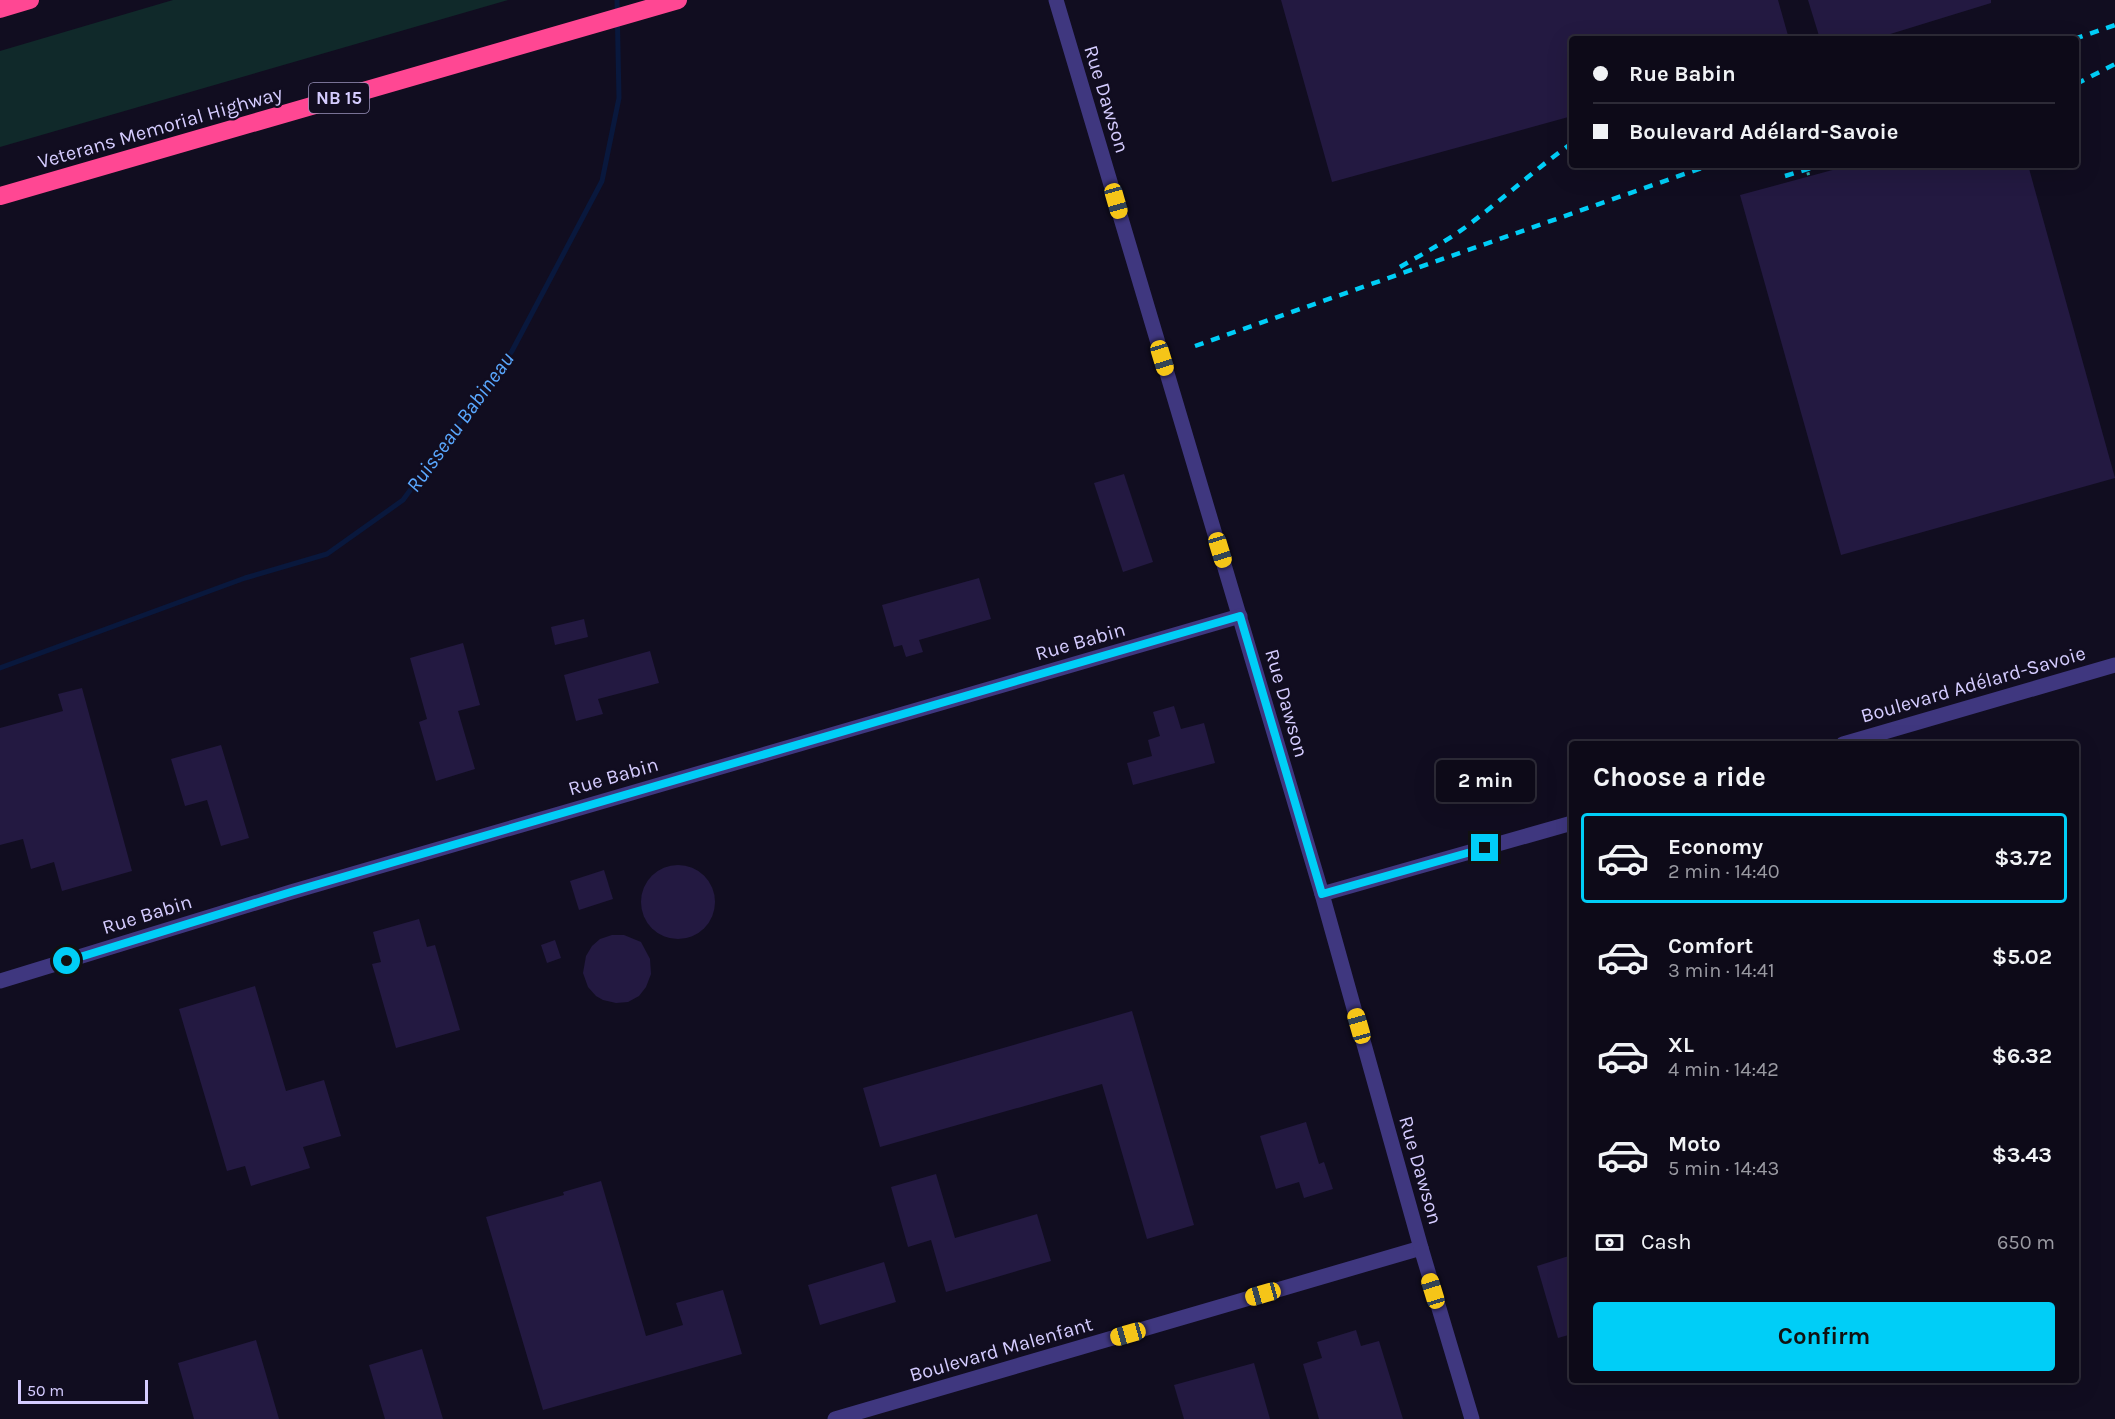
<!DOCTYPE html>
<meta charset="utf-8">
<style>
body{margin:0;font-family:Karla,sans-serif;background:#1b1825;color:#f1f3f6;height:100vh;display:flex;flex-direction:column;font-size:22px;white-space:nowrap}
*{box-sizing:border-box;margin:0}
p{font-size:20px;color:#9a9aa2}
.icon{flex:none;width:33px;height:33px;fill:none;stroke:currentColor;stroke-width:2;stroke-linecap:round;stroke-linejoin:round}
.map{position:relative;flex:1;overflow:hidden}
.panel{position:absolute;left:1569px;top:741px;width:510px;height:642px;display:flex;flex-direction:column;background:#0d0a18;border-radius:6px;box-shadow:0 6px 24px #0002,0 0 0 2px #2d2b37}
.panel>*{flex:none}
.banner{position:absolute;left:1569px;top:36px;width:510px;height:132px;border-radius:6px;box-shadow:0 6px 24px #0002,0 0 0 2px #2d2b37;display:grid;align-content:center;height:132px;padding:0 24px;background:#0d0a18}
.scale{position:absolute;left:18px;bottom:15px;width:130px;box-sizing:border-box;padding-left:6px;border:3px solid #d5ccff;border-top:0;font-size:16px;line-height:21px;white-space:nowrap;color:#d5ccff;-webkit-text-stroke:4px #110d20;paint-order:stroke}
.end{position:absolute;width:27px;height:27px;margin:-14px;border:8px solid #00cef7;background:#111;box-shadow:0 0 0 3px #111}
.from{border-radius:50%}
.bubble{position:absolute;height:42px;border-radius:6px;background:#0d0a18;box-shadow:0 6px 24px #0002,0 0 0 2px #2d2b37;font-size:20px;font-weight:700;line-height:42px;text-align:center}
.car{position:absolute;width:18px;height:36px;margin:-18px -9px;border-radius:8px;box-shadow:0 0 4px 2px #0007;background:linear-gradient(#f5c518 24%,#345 0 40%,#f5c518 0 76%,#345 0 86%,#f5c518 0)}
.banner b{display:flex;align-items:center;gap:21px;height:57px;font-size:22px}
.banner b+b{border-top:2px solid #2d2b37}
.banner i{width:15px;height:15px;background:#f1f3f6}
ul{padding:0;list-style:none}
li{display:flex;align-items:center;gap:18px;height:90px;margin:0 12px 9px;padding:0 12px;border:3px solid transparent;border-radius:6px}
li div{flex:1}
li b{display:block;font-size:22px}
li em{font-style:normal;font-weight:700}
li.active{border-color:#00cef7}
li>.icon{width:54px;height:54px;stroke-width:1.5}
h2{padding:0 24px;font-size:27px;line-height:72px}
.pay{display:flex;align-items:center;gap:15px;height:66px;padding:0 24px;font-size:22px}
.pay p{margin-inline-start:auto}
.button{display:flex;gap:12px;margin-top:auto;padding:12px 24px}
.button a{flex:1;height:69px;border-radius:6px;background:#00cef7;color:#111;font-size:24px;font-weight:700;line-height:69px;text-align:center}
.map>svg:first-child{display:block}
.green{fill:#10292a}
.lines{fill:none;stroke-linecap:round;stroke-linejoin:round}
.stream{stroke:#09183d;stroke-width:5}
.building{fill:#231941}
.minor{stroke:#3f377f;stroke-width:15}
.tertiary{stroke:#3f377f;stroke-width:15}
.motorway{stroke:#ff4793;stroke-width:18}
.rail{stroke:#00cef7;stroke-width:4.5;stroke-dasharray:9 8;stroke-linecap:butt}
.path-bridge{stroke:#2db1b2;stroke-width:3;stroke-dasharray:3 4.5;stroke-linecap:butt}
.route{stroke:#00cef7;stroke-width:8}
.labels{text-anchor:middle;stroke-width:4.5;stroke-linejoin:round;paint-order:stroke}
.shield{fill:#110d20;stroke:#9a93bc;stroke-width:1.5}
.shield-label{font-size:18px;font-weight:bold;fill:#d5ccff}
.street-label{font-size:20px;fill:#d5ccff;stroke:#110d20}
.water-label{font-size:21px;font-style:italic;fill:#5aa8ff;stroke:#110d20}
</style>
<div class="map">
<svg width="2115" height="1419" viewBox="0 0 2115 1419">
<rect width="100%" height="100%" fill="#110d20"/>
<path class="green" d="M173 0H508L0 147V51Z"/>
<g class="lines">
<path class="stream" d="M0 668 245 578 327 554 403 500 512 351 602 181 619 98 617 0"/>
</g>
<g class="building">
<path d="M1281 0H1778L1789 39H1572V116L1332 182Z"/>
<path d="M1808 0H1991V3L1874 39H1820Z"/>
<path d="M1851 165H2028L2115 478 1841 555 1740 195Z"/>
<path d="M1124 474 1153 562 1123 572 1094 483Z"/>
<path d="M979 578 991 619 919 640 923 652 906 657 902 645 894 647 882 605Z"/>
<path d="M584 619 588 637 555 645 551 627Z"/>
<path d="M463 643 480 705 458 711 475 769 436 781 419 722 427 719 410 658Z"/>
<path d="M650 651 659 683 598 699 603 714 576 721 564 675Z"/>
<path d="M82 688 132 871 62 891 54 862 31 869 23 839 0 845V728L63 711 58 694Z"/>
<path d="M1174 706 1181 729 1204 723 1215 763 1133 785 1127 763 1152 756 1148 740 1160 736 1153 712Z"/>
<path d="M221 745 249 838 221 846 207 800 185 806 171 759Z"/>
<circle cx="678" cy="902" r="37"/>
<path d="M604 870 613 899 579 910 570 881Z"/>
<path d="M419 919 427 947 435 945 460 1030 396 1048 372 964 381 962 373 932Z"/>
<path d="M612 935H624L641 942 650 959 651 974 646 987 639 996 628 1002 616 1003 603 1000 596 996 588 987 583 973 586 956 592 946 600 939Z"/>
<path d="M555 940 561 958 547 963 541 945Z"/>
<path d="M255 986 286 1091 324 1080 341 1136 303 1147 310 1168 251 1186 245 1166 227 1171 179 1009Z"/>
<path d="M1132 1011 1194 1225 1147 1239 1102 1084 880 1147 863 1088Z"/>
<path d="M1306 1122 1319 1164 1324 1162 1333 1189 1304 1198 1299 1182 1276 1189 1260 1136Z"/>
<path d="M936 1174 955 1238 1037 1214 1051 1261 946 1292 931 1240 908 1247 891 1187Z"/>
<path d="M601 1181 646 1336 683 1325 676 1303 723 1290 742 1354 543 1410 486 1217 564 1195 563 1192Z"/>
<path d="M1572 1255V1334L1558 1338 1537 1266Z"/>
<path d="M884 1262 896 1302 820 1325 808 1285Z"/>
<path d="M1356 1330 1361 1346 1379 1341 1403 1419H1319L1303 1364 1322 1358 1317 1342Z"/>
<path d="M256 1340 279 1419H194L178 1363Z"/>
<path d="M422 1349 443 1419H385L369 1365Z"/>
<path d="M1254 1363 1270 1419H1184L1174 1385Z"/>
</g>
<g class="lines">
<g class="minor">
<path d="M1056 0 1322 894"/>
<path d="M0 981 291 892 1240 616"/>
<path d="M835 1419 1421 1248"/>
</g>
<g class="tertiary">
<path d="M1843 744 2115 665"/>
<path d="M1472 1419 1421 1248 1322 894 1572 823"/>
</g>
<g class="motorway">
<path d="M0 9 30 0"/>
<path d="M0 196 678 0"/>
</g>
<g class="rail">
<path d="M2074 39 2115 25"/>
<path d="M2076 84 2115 64"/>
<path d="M1785 176 1821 165"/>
<path d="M1400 267C1424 253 1449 240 1471 223 1505 197 1537 168 1572 143"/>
<path d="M1195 346 1710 165"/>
</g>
<path class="path-bridge" d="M1806 165 1809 177"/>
</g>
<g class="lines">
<path class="route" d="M67 961 291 892 1240 616 1322 894 1485 848"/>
</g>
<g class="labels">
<rect class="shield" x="309" y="83" width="60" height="30" rx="4.5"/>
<g class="shield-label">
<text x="339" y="104">NB 15</text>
</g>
<g class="street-label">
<text transform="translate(1107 99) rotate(73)" y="7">Rue Dawson</text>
<text transform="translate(160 127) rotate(-16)" y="7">Veterans Memorial Highway</text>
<text transform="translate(1080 641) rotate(-16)" y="7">Rue Babin</text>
<text transform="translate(1973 684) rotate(-16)" y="7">Boulevard Adélard-Savoie</text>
<text transform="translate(1287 703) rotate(74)" y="7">Rue Dawson</text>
<text transform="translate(613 776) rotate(-16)" y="7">Rue Babin</text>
<text transform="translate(147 914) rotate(-17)" y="7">Rue Babin</text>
<text transform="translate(1421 1170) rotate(74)" y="7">Rue Dawson</text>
<text transform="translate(1001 1349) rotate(-16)" y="7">Boulevard Malenfant</text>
</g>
<g class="water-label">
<text transform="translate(460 422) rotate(-54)" y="7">Ruisseau Babineau</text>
</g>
</g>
</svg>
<div class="scale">50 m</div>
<i class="end from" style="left:67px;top:961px"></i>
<i class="end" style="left:1485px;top:848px"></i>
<div class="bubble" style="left:1436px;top:760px;width:99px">2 min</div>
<i class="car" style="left:1116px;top:201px;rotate:164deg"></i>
<i class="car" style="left:1162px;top:358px;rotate:163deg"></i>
<i class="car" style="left:1220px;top:550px;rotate:163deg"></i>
<i class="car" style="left:1359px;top:1026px;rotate:344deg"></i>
<i class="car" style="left:1433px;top:1291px;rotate:343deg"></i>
<i class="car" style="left:1263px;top:1294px;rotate:254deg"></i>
<i class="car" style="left:1128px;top:1334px;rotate:254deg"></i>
<div class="banner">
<b><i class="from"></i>Rue Babin</b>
<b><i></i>Boulevard Adélard-Savoie</b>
</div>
<section class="panel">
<h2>Choose a ride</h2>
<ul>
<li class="active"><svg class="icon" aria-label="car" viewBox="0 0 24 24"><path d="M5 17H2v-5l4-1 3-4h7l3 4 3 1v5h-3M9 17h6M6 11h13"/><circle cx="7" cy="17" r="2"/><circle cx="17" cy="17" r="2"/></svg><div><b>Economy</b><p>2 min · 14:40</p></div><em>$3.72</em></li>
<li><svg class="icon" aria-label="car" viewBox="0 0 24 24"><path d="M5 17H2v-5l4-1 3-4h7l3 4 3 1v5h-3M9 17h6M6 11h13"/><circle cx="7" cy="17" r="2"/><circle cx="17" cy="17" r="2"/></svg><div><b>Comfort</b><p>3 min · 14:41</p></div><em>$5.02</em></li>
<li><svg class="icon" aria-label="car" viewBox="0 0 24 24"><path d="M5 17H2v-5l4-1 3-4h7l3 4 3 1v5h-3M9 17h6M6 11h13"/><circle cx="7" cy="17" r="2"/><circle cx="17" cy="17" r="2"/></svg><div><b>XL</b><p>4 min · 14:42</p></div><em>$6.32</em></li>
<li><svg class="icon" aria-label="car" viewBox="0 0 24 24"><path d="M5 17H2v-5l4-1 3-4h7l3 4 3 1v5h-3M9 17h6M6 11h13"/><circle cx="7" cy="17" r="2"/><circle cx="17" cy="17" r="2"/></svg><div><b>Moto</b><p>5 min · 14:43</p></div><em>$3.43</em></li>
</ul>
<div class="pay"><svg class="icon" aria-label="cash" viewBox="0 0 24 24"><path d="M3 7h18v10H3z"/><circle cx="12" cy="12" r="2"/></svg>Cash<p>650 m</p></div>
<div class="button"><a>Confirm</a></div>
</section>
</div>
